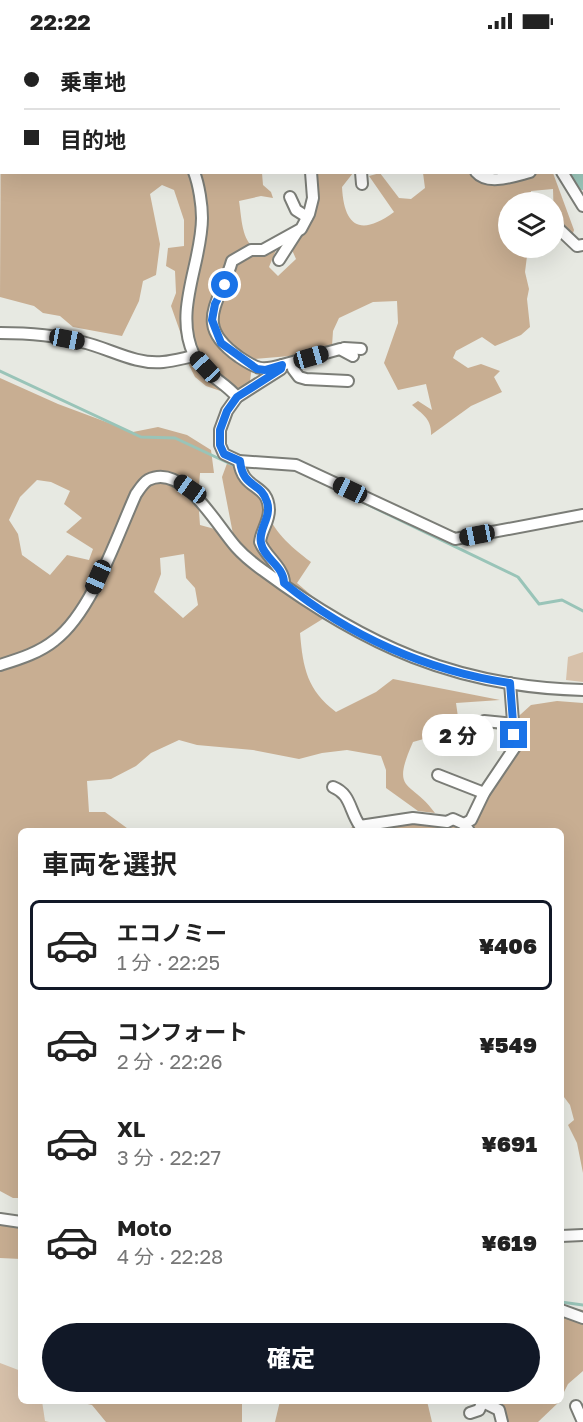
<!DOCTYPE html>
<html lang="ja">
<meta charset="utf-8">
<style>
body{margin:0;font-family:"Golos Text","Noto Sans JP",sans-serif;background:#f2f2f2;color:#222;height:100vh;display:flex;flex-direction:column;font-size:22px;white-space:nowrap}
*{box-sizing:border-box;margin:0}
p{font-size:20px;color:#767676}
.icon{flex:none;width:33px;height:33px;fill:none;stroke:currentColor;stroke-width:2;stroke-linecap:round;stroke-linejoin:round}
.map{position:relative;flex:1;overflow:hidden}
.details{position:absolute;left:18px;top:786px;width:546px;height:576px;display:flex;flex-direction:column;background:#fff;border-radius:9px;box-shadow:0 6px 24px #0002}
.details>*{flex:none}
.top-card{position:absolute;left:0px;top:0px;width:584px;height:132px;box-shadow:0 6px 24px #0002;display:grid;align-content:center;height:132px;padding:0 24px;background:#fff}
.buttons{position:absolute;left:498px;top:150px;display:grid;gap:12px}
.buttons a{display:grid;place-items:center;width:66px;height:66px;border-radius:50%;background:#fff;box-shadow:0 6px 24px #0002;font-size:30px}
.end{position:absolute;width:27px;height:27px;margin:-14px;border:8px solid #1a73e8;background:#fff;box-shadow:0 0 0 3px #fff}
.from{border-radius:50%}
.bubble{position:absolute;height:42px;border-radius:21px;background:#fff;box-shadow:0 6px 24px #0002;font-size:20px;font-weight:800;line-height:42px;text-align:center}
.car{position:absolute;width:18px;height:36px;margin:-18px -9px;border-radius:8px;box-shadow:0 0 4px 2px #0007;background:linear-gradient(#222 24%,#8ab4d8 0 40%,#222 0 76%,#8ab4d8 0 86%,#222 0)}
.top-card b{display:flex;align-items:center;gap:21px;height:57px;font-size:22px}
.top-card b+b{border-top:2px solid #e0e0e0}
.top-card i{width:15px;height:15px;background:#222}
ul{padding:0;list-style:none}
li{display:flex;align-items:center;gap:18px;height:90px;margin:0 12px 9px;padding:0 12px;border:3px solid transparent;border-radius:9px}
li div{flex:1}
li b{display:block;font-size:22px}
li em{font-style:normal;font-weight:800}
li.active{border-color:#111827}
li>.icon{width:54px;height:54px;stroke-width:1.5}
h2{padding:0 24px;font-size:27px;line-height:72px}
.cta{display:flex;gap:12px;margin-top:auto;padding:12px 24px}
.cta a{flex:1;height:69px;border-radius:36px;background:#111827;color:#fff;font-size:24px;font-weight:800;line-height:69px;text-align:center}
.status{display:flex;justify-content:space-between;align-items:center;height:42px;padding:0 30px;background:#fff;direction:ltr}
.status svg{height:16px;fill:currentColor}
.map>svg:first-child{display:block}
.green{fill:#d7c1aa}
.forest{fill:#c8ae92;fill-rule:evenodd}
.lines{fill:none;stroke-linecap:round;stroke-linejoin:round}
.stream{stroke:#99c4b8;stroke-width:3}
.river{stroke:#99c4b8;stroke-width:16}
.street-casing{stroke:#7b7d77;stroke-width:14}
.primary-casing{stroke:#806e18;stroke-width:18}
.street{stroke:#fff;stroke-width:10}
.primary{stroke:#d1c171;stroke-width:15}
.route{stroke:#1a73e8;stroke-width:8}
</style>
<div class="status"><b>22:22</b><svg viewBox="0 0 49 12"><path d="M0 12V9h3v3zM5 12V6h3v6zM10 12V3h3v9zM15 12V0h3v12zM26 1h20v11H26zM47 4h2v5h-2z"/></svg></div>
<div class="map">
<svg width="583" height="1380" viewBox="0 0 583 1380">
<rect width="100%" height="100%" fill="#e7e9e2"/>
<g class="green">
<path d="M583 610V640L566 638 568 615Z"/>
<path d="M0 1321 21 1329V1359H42L45 1379 49 1380H0Z"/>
</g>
<g class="forest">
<path d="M1 40 2 130 265 131H262L263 143 271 150 273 156 261 154 239 159C242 177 241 198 257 209L279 201 269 225 278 234 296 217 289 201 306 174 312 131H353L342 145C344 184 360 195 394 170L369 134 380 131 399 156 411 157 425 146 423 131H553L574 188 570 201 554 182 553 147 531 149V160H508V206H528L525 230 529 247 527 257 530 285 521 293 495 304 482 295 456 309 453 316 468 326 481 322 500 329 494 335 502 350 471 364 431 393C432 377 422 372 412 363L418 359 432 368 426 342 398 348 384 321 398 281 397 259 373 260 339 276 333 289 332 304 290 314 253 317 250 339 240 351 232 353 206 344 195 335 189 323 183 298 171 264 176 251 175 229 166 224 168 206 184 204V178L174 148 162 143 150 152 160 202 156 233 143 239 139 259 122 294 73 285 60 274 43 271 34 264 0 255Z"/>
<path d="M0 336 58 362 133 390 158 385 187 393 211 408 214 431H200L198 456 200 483 233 492 222 435 229 416 262 442C263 480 282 498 311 520L297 541 318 559 329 573 300 591C303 626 307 648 336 670L376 650 393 637 500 658 456 661 458 675 457 693 448 699 427 696 413 700C390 752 411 737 435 771L418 769 386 746V728L381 714 347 708 322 711 299 717 253 708 197 703 179 698 151 711 136 724 111 737 87 739 89 770H105L131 789H21V1156H13L0 1149ZM37 438 51 440 70 449 64 462 82 476 66 490 93 507 89 518 67 513 50 533 22 513 18 492 9 478 20 455ZM184 512 186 536 195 546 198 563 183 576 154 550 161 532 160 516Z"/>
<path d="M557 659 583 661V1131L577 1101 568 1083 574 1078 570 1063 561 1051V789H345L362 780 457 779 475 769 511 718V681L531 663Z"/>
<path d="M0 1183 21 1186V1217L0 1216Z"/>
<path d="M561 1264 583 1268V1329L568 1342 561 1356Z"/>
<path d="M74 1359H242V1380H106L92 1363Z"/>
<path d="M280 1359H427L432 1380H275Z"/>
<path d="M499 1359H560L538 1380H503Z"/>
</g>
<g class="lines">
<g class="stream">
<path d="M0 329 141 395 175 396 237 425"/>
<path d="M243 425H256"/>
<path d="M323 441 518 535 539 562 562 558 583 569"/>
<path d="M561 1260 583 1263"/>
</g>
<g class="river">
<path d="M532 0V2"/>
<path d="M577 130 583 140"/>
</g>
<g class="street-casing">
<g id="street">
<path d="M284 0V2"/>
<path d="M362 0V2"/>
<path d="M519 0V2"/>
<path d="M178 2V0"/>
<path d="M194 130C199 143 202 163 202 176 202 221 173 269 194 313 202 331 225 340 237 355"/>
<path d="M311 130 313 156 309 172 301 187 263 208H251L232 219C220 262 192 282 239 315 257 327 261 329 282 323L281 327 237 355 227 369 220 388V403L224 412 239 419 296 423 455 497 583 473"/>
<path d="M361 130 362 142"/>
<path d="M476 130C488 144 514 134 530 130"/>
<path d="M562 130 583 164"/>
<path d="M290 155 296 168 307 175"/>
<path d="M557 185 577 204 583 203"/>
<path d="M279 218 297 190"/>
<path d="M0 291C28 291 55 293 82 300 109 306 135 323 163 320 173 319 184 316 194 314"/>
<path d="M344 306 361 307"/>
<path d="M282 323 340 307 353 314"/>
<path d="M293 327 299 335 306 337 348 339"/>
<path d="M239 419C243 450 268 440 269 468 269 480 261 489 260 500 266 515 284 526 284 541"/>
<path d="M0 623C19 617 39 611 55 598 92 570 117 494 136 452 139 448 143 441 148 438 183 420 217 484 236 505 244 514 254 522 264 529 364 603 456 645 583 648"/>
<path d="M484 679 514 682"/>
<path d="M438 733 484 751"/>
<path d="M333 745C351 752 349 768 360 784L413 776 447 780 453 777 464 782"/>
<path d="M469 789 464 782 471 778 484 751 515 705 510 641"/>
<path d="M0 1177 21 1180"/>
<path d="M561 1194 583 1193"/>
<path d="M561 1268 583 1276"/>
<path d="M481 1359 499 1368 502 1380"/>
<path d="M576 1364 583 1380"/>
<path d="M470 1371 479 1368 482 1361"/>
</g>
</g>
<g class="primary-casing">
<g id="primary">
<path d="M62 2 66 0"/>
<path d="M0 30 2 29"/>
</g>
</g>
<use href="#street" class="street"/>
<use href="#primary" class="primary"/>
</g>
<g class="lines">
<path class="route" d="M225 243 215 262 212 278 221 301 257 327 265 328 282 323 281 327 237 355 227 369 220 388V403L224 412 240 419C243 447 261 439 267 460 272 475 258 487 261 501 264 517 284 524 284 541 349 594 427 629 510 641L514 693"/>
</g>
</svg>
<div class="buttons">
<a><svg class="icon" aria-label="layers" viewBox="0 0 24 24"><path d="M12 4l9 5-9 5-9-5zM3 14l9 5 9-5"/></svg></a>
</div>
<i class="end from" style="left:225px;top:243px"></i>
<i class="end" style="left:514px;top:693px"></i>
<div class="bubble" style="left:422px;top:672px;width:72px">2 分</div>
<i class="car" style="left:67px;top:297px;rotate:101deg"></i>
<i class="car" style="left:311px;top:315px;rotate:74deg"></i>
<i class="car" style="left:205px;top:325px;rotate:317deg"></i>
<i class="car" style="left:190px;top:447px;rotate:305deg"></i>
<i class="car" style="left:350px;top:448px;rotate:295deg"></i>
<i class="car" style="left:477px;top:493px;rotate:259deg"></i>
<i class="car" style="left:98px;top:535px;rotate:204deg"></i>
<div class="top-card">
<b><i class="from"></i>乗車地</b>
<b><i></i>目的地</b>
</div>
<section class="details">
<h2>車両を選択</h2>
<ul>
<li class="active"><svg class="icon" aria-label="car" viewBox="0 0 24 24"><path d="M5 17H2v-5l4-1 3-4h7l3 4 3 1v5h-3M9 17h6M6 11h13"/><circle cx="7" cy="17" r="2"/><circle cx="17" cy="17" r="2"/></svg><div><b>エコノミー</b><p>1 分 · 22:25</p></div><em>¥406</em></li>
<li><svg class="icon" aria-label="car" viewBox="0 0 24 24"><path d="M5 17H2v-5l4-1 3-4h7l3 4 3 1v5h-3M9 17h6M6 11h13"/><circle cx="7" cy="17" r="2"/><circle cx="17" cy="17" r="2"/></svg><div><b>コンフォート</b><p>2 分 · 22:26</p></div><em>¥549</em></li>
<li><svg class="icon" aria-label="car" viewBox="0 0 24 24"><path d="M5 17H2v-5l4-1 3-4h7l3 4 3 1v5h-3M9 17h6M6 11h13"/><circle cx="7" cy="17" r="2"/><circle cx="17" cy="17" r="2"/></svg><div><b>XL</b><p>3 分 · 22:27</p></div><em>¥691</em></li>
<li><svg class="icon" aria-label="car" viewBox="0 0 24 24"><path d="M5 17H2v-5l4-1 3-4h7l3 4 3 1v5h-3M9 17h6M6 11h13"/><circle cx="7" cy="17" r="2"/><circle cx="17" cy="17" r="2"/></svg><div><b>Moto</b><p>4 分 · 22:28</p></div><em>¥619</em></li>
</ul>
<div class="cta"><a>確定</a></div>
</section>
</div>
